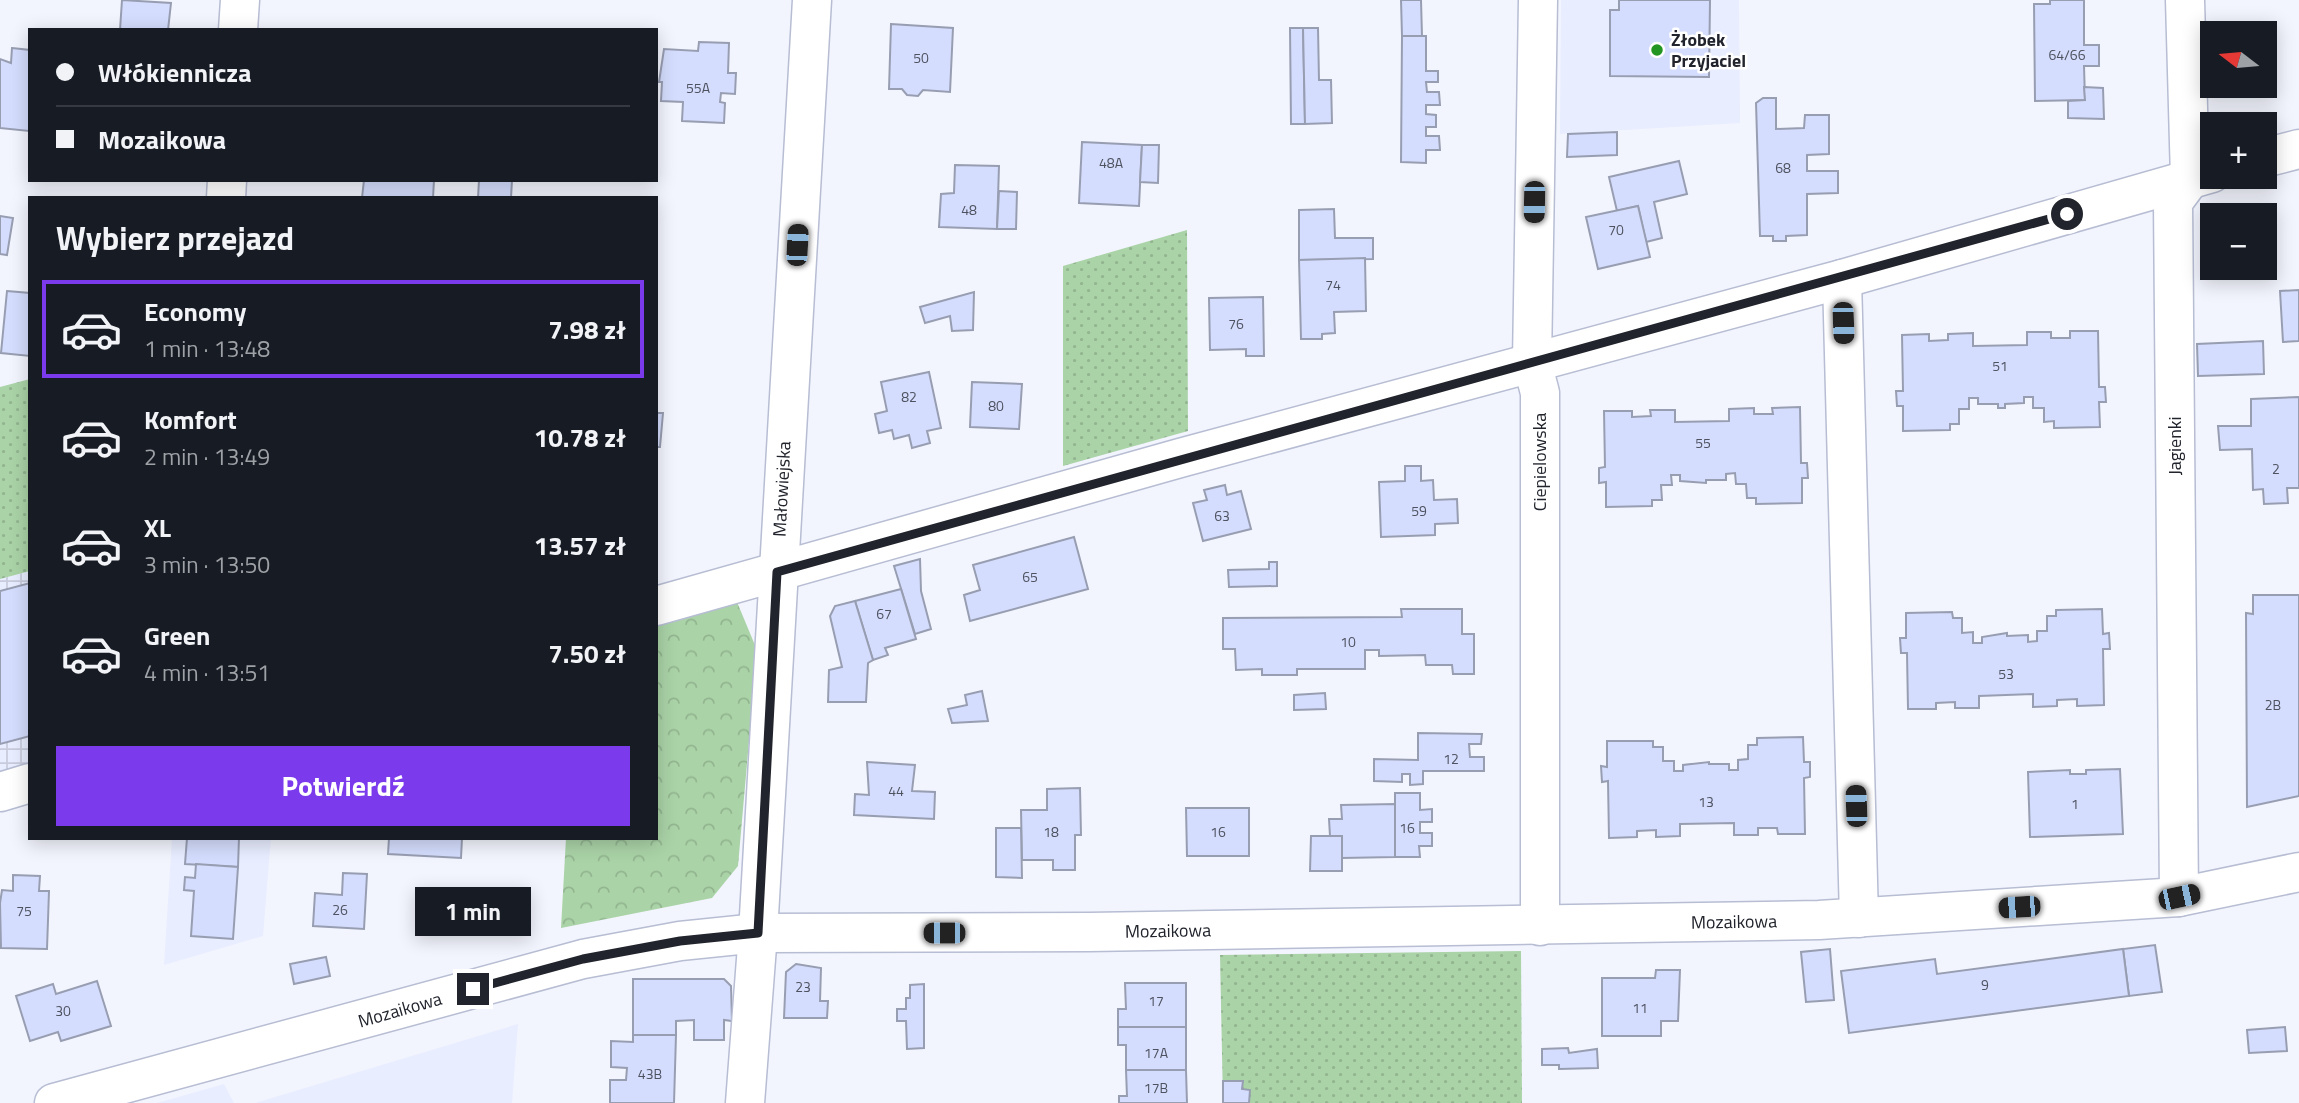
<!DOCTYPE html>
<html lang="pl">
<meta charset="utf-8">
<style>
body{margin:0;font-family:"Titillium Web",sans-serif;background:#20242c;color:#f1f3f6;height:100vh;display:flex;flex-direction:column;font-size:26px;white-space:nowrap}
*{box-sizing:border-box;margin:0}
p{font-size:23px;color:#9ea1a6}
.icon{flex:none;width:38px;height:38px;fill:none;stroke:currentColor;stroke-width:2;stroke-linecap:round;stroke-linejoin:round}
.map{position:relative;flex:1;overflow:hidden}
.sheet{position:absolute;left:28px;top:196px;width:630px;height:644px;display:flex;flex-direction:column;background:#171b24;border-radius:0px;box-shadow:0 4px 18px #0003}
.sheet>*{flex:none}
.hud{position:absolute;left:28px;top:28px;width:630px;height:154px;border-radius:0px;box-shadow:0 4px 18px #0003;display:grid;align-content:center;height:154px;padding:0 28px;background:#171b24}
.needle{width:46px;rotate:286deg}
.controls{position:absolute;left:2200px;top:21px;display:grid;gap:14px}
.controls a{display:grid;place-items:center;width:77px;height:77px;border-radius:0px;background:#171b24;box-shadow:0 4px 18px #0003;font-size:35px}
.end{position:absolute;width:32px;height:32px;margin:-16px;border:9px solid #21242c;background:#fff;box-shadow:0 0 0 4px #fff}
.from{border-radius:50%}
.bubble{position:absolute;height:49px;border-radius:0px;background:#171b24;box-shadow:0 4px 18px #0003;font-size:23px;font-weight:700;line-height:49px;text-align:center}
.car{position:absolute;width:21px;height:42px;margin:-21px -10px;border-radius:9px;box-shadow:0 0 5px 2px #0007;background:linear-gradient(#222 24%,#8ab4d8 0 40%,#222 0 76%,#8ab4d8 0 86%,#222 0)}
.hud b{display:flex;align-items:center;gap:24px;height:66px;font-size:26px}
.hud b+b{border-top:2px solid #363941}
.hud i{width:18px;height:18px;background:#f1f3f6}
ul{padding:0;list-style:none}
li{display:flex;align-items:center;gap:21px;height:98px;margin:0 14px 10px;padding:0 14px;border:4px solid transparent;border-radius:0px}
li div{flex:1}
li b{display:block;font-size:26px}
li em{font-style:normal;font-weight:700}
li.on{border-color:#7c3aed}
li>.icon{width:63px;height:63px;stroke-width:1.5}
h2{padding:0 28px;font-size:32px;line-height:84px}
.cta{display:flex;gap:14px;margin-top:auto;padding:14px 28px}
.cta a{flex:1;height:80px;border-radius:0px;background:#7c3aed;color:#fff;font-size:28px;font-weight:700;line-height:80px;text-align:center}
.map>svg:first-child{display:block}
.built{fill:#e8edff}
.industrial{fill:url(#industrial-grid)}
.grass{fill:url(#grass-dots)}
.forest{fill:url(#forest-crowns)}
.building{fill:#d4ddfd;stroke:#989eb2;stroke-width:2}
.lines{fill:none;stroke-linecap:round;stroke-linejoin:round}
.minor-casing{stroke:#b7bdd3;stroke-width:41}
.minor{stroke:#fff;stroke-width:38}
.route{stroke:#21242c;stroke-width:9}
.poi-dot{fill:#239522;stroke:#fff;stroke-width:2.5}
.labels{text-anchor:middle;stroke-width:5;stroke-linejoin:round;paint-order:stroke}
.number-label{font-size:14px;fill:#4e5260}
.poi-label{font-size:18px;font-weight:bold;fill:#21242c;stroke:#fff;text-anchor:start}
.street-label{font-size:18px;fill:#21242c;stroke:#fff}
</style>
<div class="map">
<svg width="2299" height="1103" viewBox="0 0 2299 1103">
<defs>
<pattern id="industrial-grid" width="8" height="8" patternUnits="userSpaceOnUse" patternTransform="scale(1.75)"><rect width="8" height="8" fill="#e8edff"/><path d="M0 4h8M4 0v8" fill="none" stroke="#c7cbdb"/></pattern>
<pattern id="grass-dots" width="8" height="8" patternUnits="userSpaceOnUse" patternTransform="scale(1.75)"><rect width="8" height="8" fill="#aad3a7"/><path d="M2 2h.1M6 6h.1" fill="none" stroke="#92b590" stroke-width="1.8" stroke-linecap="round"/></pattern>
<pattern id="forest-crowns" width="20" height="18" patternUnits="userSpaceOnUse" patternTransform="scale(1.75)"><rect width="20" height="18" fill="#aad3a7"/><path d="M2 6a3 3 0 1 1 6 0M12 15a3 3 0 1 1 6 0" fill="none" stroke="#92b590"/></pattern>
</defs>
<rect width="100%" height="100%" fill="#f3f5fe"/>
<g class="built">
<path d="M1561 0H1739L1740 123 1560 134Z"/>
<path d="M172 838H271L263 936 164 965Z"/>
<path d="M518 1024 512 1103H255Z"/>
<path d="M224 1084 234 1103H156H157Z"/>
</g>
<path class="industrial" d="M30 571V766L0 774V579Z"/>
<g class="grass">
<path d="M1187 230 1188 431 1063 466V266Z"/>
<path d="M30 379V571L0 579V387Z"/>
<path d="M1521 951 1522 1103H1223L1220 955Z"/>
</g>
<path class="forest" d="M737 602 757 650 738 866 712 898 561 928 566 838H656V624Z"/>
<g class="building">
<path d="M122 0 171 3 168 30H120Z"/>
<path d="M1401 0H1421L1422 36H1402Z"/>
<path d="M1619 0H1710L1709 77 1610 76V10H1619Z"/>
<path d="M2050 0H2084V45H2099V66H2084L2085 100 2035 101 2034 4H2050Z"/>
<path d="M891 24 953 28 950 92 923 90 918 96 907 95 902 89H889Z"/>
<path d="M1290 28H1303L1305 124H1291Z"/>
<path d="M1303 28H1318L1319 80H1331L1332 123 1305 124Z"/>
<path d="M1402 36H1426V71H1438V82H1426L1427 92H1439L1440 105H1426V114L1436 115V127H1426V136H1439L1440 150H1426V163L1401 162Z"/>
<path d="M699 42 729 43 728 73H736L735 94 721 93 720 102 725 103 724 123 682 121 683 102 661 101 662 82H659L664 49 698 51Z"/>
<path d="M12 48 30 50 29 131 0 128V59L11 63Z"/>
<path d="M2084 87 2103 88 2104 119 2068 118V101L2085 100Z"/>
<path d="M1763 98H1776V129L1804 128 1805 115H1829V154L1807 155V171H1838V193L1807 194V235L1786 236V241H1773V236H1760L1756 103Z"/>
<path d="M1617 132V155L1567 157 1568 134Z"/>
<path d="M1082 142 1142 145 1139 206 1079 203Z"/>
<path d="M1142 145H1159L1158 183 1140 182Z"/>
<path d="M1679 161 1687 194 1654 202 1662 238 1646 242 1638 206 1617 211 1609 177Z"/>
<path d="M955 165 999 166 997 229 939 227 941 194 954 193Z"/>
<path d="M364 180H434L433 198H362Z"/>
<path d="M479 180H512L511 198H478Z"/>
<path d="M999 191 1017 192 1016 229H997Z"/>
<path d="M1638 206 1650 257 1598 269 1586 217Z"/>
<path d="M1334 209 1335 238H1373V259L1299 260V210Z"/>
<path d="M0 216 13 218 7 255 0 254Z"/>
<path d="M1365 258 1366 311 1334 312 1335 333 1322 334V339H1301L1299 260Z"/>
<path d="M2299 290V341L2283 342 2280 291Z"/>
<path d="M7 291 30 293V356L1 353Z"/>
<path d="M974 292 973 330 952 331 950 316 925 323 920 307Z"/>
<path d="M1263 297 1264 356H1246V349L1210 350 1209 298Z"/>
<path d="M2070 331H2098L2099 387H2105L2106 402H2099L2100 427 2054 428V421L2044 422V408H2033V397H2024V403L2005 404V408H1998V404H1978V398H1969V409H1959V424H1950V430L1903 431V406H1897L1896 391H1903L1902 335 1929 334V341L1948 340V334L1973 333V346L2027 345V332H2051V338H2070Z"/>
<path d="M2263 341 2264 374 2198 376 2197 344Z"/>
<path d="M929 372 941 428 927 431 930 443 912 448 909 435 894 439 892 430 879 433 875 414 887 411 881 382Z"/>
<path d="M972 382 1022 384 1019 429 970 427Z"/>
<path d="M2299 397V488H2287L2288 503 2264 504 2263 489 2253 490 2252 449 2220 450 2218 426H2251V399Z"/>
<path d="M1800 407 1801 463H1807L1808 478H1802V503L1756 504V498H1747L1746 484H1736L1735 473 1726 474V480H1706V483L1680 481V475H1671L1672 485H1661L1662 500H1652V506L1606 507V482L1599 483V468L1605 467 1604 411H1632V417L1651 416 1650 410H1675V422L1729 421V409L1754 408V414H1773L1772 408Z"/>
<path d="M656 413H663L660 447H656Z"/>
<path d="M1405 466H1421V481L1433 480 1434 500 1457 499 1458 523 1435 524V535L1381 537 1379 482 1405 481Z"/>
<path d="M1225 485 1227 495 1241 491 1251 529 1203 541 1193 503 1207 500 1204 490Z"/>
<path d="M1074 537 1088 589 970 621 964 595 980 590 973 565Z"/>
<path d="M920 559 921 591 931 629 915 634 894 566Z"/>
<path d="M1269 562H1277V586L1229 587 1228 570 1269 569Z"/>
<path d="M30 583V736L0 744V591Z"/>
<path d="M901 589 916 639 885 648 888 655 873 660 855 601Z"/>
<path d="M2253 595H2299V796L2247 807 2246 613 2253 614Z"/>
<path d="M855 601 873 660 868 663 866 702H828L829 670 842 667 830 616 835 606Z"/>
<path d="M1401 609H1462V634H1474V674H1453L1452 665H1426L1425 655 1379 656V650H1365V669H1297V675H1262V669L1236 670 1235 649H1223V618L1402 617Z"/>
<path d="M2102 609 2103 634 2109 633 2110 649H2103L2104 705 2077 706V699L2057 700V706L2033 707V694L1979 696V708H1955V702L1936 703V709H1908L1907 653H1901L1900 638H1906V613L1952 612 1953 618H1962V633L1973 632V643H1982V637L2007 633V636L2028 635V642L2037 641V631H2047V616H2056V610Z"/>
<path d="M982 691 988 721 952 723 948 709 967 705 965 695Z"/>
<path d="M1325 693 1326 709 1294 710V695Z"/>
<path d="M1418 733 1482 734 1481 744H1469L1470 757H1484V771H1423V784L1410 785V774H1402V782L1374 781V759L1418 760Z"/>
<path d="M1803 737 1804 762H1810V777L1804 778 1805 834H1778L1777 828H1758V835H1734V823L1680 824V836L1656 837V830L1637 831V837L1609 838 1608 781 1602 782 1601 766 1607 767V741H1653V747H1663V761H1674V771H1683V765L1709 762V764H1729V770H1738V760L1748 759V745H1757V738Z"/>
<path d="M867 762 915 765 912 791 935 792 934 819 854 815 855 794 869 795Z"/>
<path d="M2120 769 2123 834 2030 837 2028 772 2070 770V774H2086V770Z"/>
<path d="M1080 788 1081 835H1075V870H1053V860H1022L1021 810H1047V789Z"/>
<path d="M1395 793H1420V810L1432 809V822H1420V833H1432V846H1419L1420 857H1395Z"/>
<path d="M1395 804V857L1342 858V836H1330L1329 819H1342L1341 805Z"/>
<path d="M1186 808H1249V856H1187Z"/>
<path d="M996 828H1021L1022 878 996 877Z"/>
<path d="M1311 836H1342V871H1310Z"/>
<path d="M239 838 238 867 185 864 187 838Z"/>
<path d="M389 838H462L461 858 388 854Z"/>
<path d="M196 864 238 867 233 939 191 936 194 891 184 890 185 877 195 878Z"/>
<path d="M343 873 367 874 364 929 313 926 315 893 342 895Z"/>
<path d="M13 875 40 876 39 891H49L47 949 1 948 0 903 2 890 13 891Z"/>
<path d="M2155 945 2162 992 2129 996 2123 949Z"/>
<path d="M1830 949 1834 1000 1806 1002 1801 952Z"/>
<path d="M2123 949 2129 996 1849 1033 1841 971 1935 959 1937 974Z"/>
<path d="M326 957 330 976 294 984 290 964Z"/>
<path d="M796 964 821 968 820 1001H828L827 1018H784L786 972Z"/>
<path d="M1656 970H1680L1678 1021H1661V1036H1602V978H1655Z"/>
<path d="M633 979H724L731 986 732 1021 724 1020V1040H694V1020L676 1021V1035H633Z"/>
<path d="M97 981 111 1026 61 1041 58 1032 30 1041 16 996 53 984 56 994Z"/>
<path d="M1125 983H1186V1027H1118V1009H1126Z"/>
<path d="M924 984V1048L907 1049 906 1021H897V1009H906V998H910V985Z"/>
<path d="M1118 1027H1186V1070H1126V1045H1118Z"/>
<path d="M2285 1027 2287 1051 2249 1053 2247 1030Z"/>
<path d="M633 1035H676L674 1103H610V1080H626L627 1068 611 1067V1041L633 1042Z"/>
<path d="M1568 1048 1569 1053 1597 1049 1598 1068 1559 1069V1065H1542V1049Z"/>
<path d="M1126 1070H1186L1187 1103H1119V1096H1127Z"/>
<path d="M1223 1081H1243L1242 1089 1250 1090 1249 1103H1223Z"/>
</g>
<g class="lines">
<g class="minor-casing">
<g id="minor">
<path d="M1538 0 1532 362 1540 393V926"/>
<path d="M238 30 240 0"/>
<path d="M2264 158 2299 149"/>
<path d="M226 198 227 180"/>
<path d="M1842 279 1859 918"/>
<path d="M656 606 1180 458 1842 279 2212 173"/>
<path d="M0 792 30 783"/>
<path d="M2179 897 2173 202 2190 179 2185 0"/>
<path d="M54 1103 583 959 680 941 758 933 1089 932 1819 920 2179 897 2299 872"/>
<path d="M745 1103 758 933 812 0"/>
</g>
</g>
<use href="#minor" class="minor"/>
</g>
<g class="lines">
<path class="route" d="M473 989 583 959 680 941 758 933 777 572 2067 214"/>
</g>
<circle class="poi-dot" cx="1657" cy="50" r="7"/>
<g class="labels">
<g class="number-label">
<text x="2067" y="60">64/66</text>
<text x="921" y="63">50</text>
<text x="698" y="93">55A</text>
<text x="1111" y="168">48A</text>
<text x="1783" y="173">68</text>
<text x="969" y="215">48</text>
<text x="1616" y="235">70</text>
<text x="1333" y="290">74</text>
<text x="1236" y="329">76</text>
<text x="2000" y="371">51</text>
<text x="909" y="402">82</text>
<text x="996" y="411">80</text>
<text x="1703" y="448">55</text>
<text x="2276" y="474">2</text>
<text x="1419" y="516">59</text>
<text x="1222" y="521">63</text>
<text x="1030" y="582">65</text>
<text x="884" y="619">67</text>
<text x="1348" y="647">10</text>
<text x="2006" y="679">53</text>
<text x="2273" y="710">2B</text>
<text x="1451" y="764">12</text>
<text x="896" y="796">44</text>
<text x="1706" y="807">13</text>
<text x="2075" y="809">1</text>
<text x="1407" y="833">16</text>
<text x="1051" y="837">18</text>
<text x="1218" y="837">16</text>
<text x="340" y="915">26</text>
<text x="24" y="916">75</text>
<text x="1985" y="990">9</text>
<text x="803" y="992">23</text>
<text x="1156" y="1006">17</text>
<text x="1640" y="1013">11</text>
<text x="63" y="1016">30</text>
<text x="1156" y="1058">17A</text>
<text x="650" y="1079">43B</text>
<text x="1156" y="1093">17B</text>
</g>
<g class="poi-label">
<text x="1671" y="46">Żłobek<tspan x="1671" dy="21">Przyjaciel</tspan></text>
</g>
<g class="street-label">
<text transform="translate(2175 446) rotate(-90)" y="6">Jagienki</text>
<text transform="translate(1540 462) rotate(-90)" y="6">Ciepielowska</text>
<text transform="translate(782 489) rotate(-87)" y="6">Małowiejska</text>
<text transform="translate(1734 922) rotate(-1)" y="6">Mozaikowa</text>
<text transform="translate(1168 931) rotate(-1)" y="6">Mozaikowa</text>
<text transform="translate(400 1010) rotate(-16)" y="6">Mozaikowa</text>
</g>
</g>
</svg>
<div class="controls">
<a><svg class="needle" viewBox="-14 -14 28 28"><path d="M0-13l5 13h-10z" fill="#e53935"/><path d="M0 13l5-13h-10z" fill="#9ea1a6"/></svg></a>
<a>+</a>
<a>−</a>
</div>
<i class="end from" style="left:2067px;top:214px"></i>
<i class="end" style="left:473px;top:989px"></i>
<div class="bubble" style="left:415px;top:887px;width:116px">1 min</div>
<i class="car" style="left:1534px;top:202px;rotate:181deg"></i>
<i class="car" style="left:797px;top:245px;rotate:3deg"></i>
<i class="car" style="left:1843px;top:323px;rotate:178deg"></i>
<i class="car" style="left:1856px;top:806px;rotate:358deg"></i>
<i class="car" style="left:2179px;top:897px;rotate:78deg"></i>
<i class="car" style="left:2019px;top:907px;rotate:266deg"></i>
<i class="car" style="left:944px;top:933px;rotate:270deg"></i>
<div class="hud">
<b><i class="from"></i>Włókiennicza</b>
<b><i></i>Mozaikowa</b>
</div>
<section class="sheet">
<h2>Wybierz przejazd</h2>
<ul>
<li class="on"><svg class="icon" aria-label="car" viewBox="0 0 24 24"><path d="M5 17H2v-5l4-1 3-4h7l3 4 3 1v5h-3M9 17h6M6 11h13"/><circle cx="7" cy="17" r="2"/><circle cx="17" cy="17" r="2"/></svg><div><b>Economy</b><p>1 min · 13:48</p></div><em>7.98 zł</em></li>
<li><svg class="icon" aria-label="car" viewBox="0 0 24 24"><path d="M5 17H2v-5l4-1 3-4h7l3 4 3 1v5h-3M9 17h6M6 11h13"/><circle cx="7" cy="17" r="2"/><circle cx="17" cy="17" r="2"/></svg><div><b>Komfort</b><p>2 min · 13:49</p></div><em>10.78 zł</em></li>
<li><svg class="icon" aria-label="car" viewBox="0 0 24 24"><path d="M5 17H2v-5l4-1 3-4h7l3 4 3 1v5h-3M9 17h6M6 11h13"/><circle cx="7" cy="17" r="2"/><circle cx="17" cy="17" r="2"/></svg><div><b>XL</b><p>3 min · 13:50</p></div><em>13.57 zł</em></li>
<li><svg class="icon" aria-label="car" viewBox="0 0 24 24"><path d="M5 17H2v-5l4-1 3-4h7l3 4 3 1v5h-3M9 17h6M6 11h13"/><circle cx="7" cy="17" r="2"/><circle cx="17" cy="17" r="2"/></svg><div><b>Green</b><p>4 min · 13:51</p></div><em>7.50 zł</em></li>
</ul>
<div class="cta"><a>Potwierdź</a></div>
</section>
</div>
